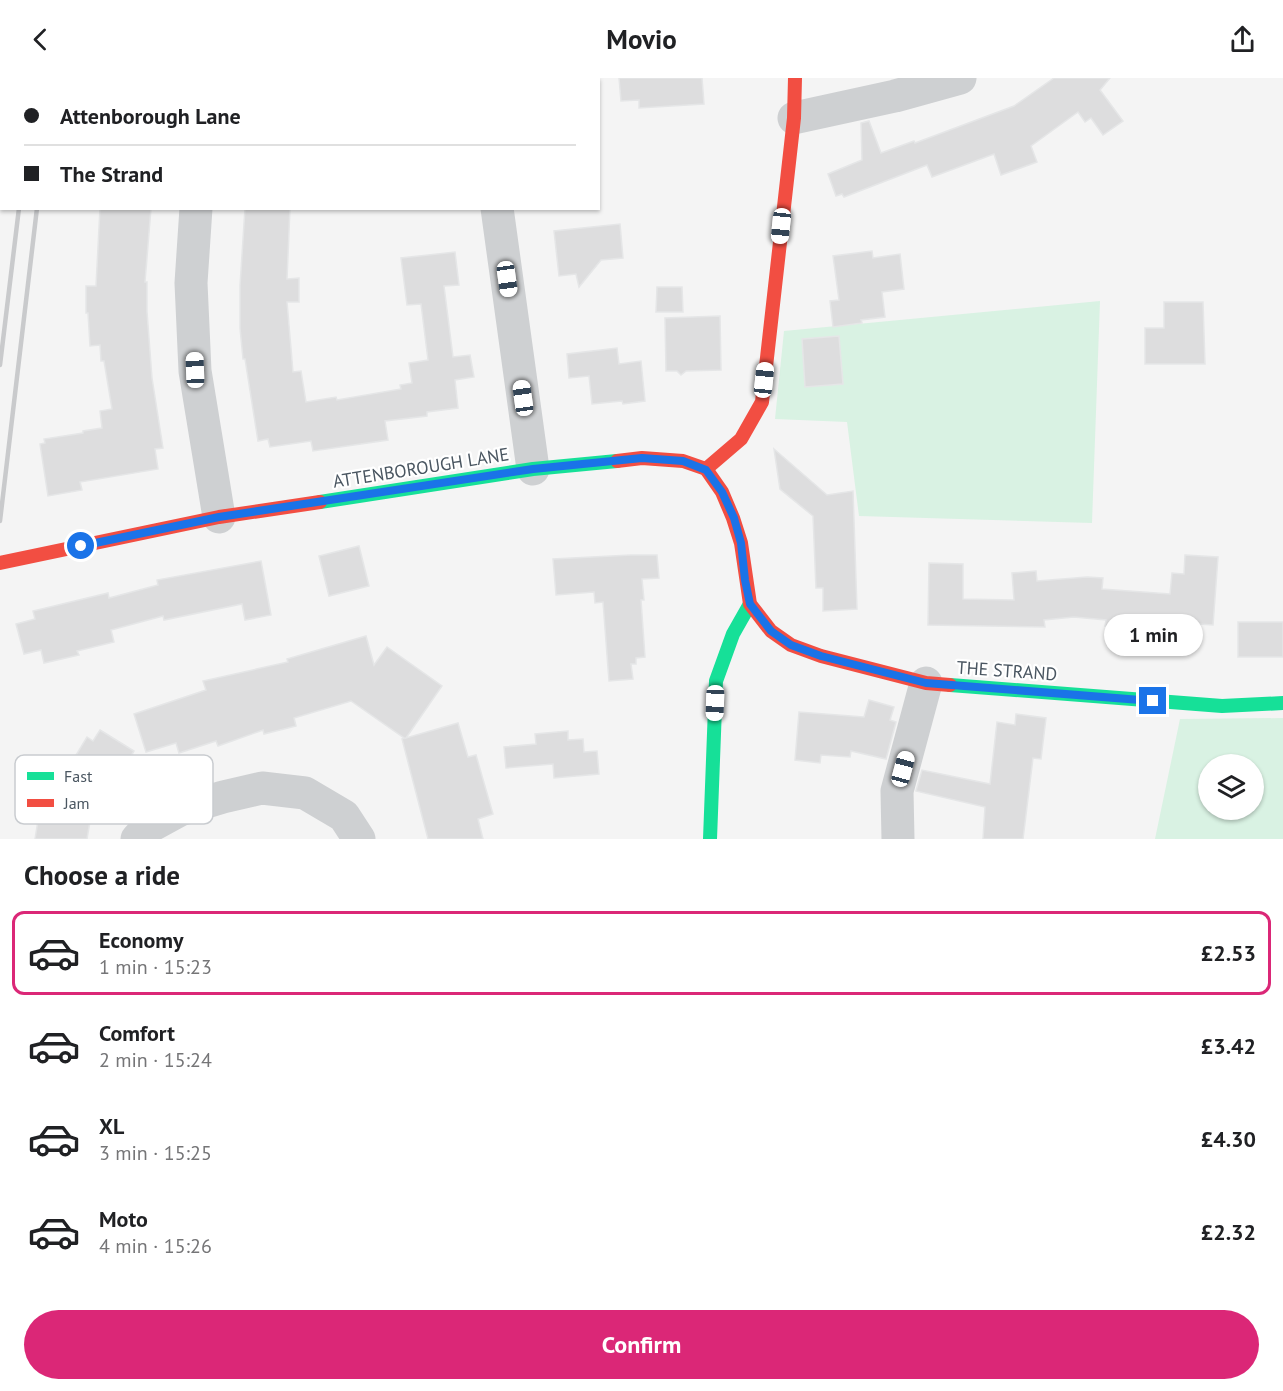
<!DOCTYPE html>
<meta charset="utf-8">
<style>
body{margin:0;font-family:"PT Sans",sans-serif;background:#f6f6f6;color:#202124;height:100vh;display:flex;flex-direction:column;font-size:22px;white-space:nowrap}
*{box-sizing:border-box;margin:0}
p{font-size:20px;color:#757577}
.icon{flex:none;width:33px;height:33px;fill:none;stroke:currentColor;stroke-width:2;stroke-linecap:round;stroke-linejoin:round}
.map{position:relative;height:761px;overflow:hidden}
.panel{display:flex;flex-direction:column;background:#fff;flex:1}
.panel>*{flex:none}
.top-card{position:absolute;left:0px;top:0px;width:600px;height:132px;box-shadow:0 2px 4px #0004;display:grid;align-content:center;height:132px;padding:0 24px;background:#fff}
.fabs{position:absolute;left:1198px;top:676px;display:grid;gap:12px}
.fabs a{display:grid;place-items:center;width:66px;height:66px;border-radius:50%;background:#fff;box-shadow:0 2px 4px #0004;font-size:30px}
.end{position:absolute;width:27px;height:27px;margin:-14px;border:8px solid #1a73e8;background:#fff;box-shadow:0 0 0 3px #fff}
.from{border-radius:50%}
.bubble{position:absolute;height:42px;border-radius:21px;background:#fff;box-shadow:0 2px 4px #0004;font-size:20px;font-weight:700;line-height:42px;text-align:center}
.car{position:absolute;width:18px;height:36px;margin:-18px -9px;border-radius:8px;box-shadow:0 0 4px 2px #0007;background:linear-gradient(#fff 24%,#345 0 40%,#fff 0 76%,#345 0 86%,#fff 0)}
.top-card b{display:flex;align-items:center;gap:21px;height:57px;font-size:22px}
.top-card b+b{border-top:2px solid #e0e0e0}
.top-card i{width:15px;height:15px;background:#202124}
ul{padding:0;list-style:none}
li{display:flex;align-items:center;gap:18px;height:84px;margin:0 12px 9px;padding:0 12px;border:3px solid transparent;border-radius:12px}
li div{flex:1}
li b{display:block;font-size:22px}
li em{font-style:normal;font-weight:700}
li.on{border-color:#db2777}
li>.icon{width:54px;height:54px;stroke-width:1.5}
h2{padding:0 24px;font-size:27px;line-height:72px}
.action{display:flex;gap:12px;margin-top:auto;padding:12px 24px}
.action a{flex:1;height:69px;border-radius:36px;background:#db2777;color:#fff;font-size:24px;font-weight:700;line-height:69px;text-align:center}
header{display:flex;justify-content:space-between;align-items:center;height:78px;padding:0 24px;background:#fff;font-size:27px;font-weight:700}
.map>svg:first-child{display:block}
.green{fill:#d9f2e3;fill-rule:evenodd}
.building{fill:#ddddde;stroke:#e5e6e7;stroke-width:1.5}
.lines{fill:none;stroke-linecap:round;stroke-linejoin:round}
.street{stroke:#ced0d2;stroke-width:33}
.fast{stroke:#16e098;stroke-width:14}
.jam{stroke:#f24e42;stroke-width:14}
.rail{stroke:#c9cacc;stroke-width:4.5}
.route{stroke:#1a73e8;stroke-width:8}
.labels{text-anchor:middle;stroke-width:4.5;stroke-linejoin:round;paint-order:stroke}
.street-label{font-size:18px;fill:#4a5661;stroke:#fff}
.key{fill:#fff;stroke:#c9ccd0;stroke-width:1.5}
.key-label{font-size:16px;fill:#4a5661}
</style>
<header><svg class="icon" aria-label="back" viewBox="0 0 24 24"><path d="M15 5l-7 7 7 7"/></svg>Movio<svg class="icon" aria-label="share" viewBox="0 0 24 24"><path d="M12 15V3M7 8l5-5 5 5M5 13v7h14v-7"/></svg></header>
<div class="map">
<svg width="1283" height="761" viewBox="0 0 1283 761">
<rect width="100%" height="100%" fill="#f4f4f4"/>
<g class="green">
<path d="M1100 223 1092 445 859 438 847 344 775 341 784 253Z"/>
<path d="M1283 640V761H1155L1180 641ZM1209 687H1254V732H1209Z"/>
</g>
<g class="building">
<path d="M619 0H702L704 26 639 30V22L621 23Z"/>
<path d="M1054 0H1110L1100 12 1123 43 1103 57 1091 40 1085 44 1078 34 1031 68 1037 84 1001 97 994 76 932 99 927 87 844 119 842 116 836 118 828 96 862 82 861 45 869 43 881 75 914 63 915 65 1014 28Z"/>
<path d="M100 130H151L145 204H147V234L152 300 163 370 155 371 158 391 80 404 82 412 48 418 40 366 45 365 44 361 83 355V353L102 350 100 333 112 331 104 283H101L100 267 90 268 88 235H86V208H96Z"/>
<path d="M245 130H290L287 201 299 200V224H287L293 294 301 293 306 324 336 319 337 322 401 311 400 307 412 305 409 285 428 282 421 226 407 227 401 180 455 174 459 207 444 208 453 279 470 277 474 299 455 302 458 330 427 334V338L385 343 388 362 313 373 311 363 270 369 268 361 258 363 245 281H243L240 250V208Z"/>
<path d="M620 146 623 180 601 182 579 209 576 196 559 198 554 153Z"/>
<path d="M872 173 873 180 900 176 904 211 882 214 885 239 861 242 862 245 833 249 830 223 839 222 833 178Z"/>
<path d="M657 209H682L683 234H656Z"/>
<path d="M1164 224H1203L1205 286H1145V250H1164Z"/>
<path d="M720 238 721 292 686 293 681 297 677 293H666L665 240Z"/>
<path d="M839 258 843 306 805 309 802 261Z"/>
<path d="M617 270 619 286 641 283 645 323 623 326 622 323 592 326 589 298 569 300 567 276Z"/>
<path d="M774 371 827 417 853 413 857 531 823 533V510H816L813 438 780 411Z"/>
<path d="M359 468 369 508 329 518 319 478Z"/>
<path d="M631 477H657L659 500 642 501 644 522H641L645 579 636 580V586H631L633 601 609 603 603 524 595 525 594 514 556 517 553 481Z"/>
<path d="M1185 477 1218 479 1213 547 1152 543 1151 552 1105 548 1106 542 1074 539 1044 542 1045 549 928 547 929 485 963 486V521L1014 522 1012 495 1036 493 1037 503 1087 499 1103 500 1102 511 1170 516 1172 495 1184 496Z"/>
<path d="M261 483 271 537 245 542 242 526 164 542 163 538 111 552 114 564 77 573 79 577 44 585 41 572 24 576 16 546 35 541 33 533 108 515 109 520 158 507 157 502Z"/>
<rect x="1238" y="544" width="45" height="35"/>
<path d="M366 558 374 587 387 569 442 608 406 660 458 645 468 679 476 677 493 736 478 741 483 761H428L402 661 404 660 351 623 294 640 296 648 264 656 263 652 218 668 216 663 179 675 176 665 146 674 134 636 206 612 203 603 288 584 287 581Z"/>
<path d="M869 622 894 629 890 642 896 644 886 681 851 673 850 679 821 677 820 685 795 682 799 634 864 639Z"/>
<path d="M1016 636 1046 640 1041 681 1033 680 1023 761H983L985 729 916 713 922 692 990 706 997 644 1015 647Z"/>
<path d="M100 652 134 673 120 697 114 693 93 726 87 761H35L41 724 47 725 49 711 55 712 87 659 93 663Z"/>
<path d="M568 653V662L583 661 584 674 597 673 599 696 554 700 553 686 506 690 504 669 536 666 535 656Z"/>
</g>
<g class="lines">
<g class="street">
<path d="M212 2V0"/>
<path d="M794 40 895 18 960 0"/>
<path d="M196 130 191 205 195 293 219 439"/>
<path d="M497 130 533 391"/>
<path d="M137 761 147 750 180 732 223 719 262 710 305 715 344 738 359 761"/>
<path d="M898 761 897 713 926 605"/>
</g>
<g class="fast">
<path d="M320 424 533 391 617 383"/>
<path d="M950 607 1222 628 1283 625"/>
<path d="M710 761 716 603 733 556 750 526"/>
</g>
<g class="jam">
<path d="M617 383 642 380 683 383 706 391 722 414 733 440 741 465 750 526 771 553 791 567 821 578 926 605 950 607"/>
<path d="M706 391 741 361 762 324 794 40 795 0"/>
<path d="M0 485 219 439 320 424"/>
</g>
<g class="rail">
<path d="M34 2V0"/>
<path d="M52 2V0"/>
<path d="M0 287 19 130"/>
<path d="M0 443 37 130"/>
</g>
</g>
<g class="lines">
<path class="route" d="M81 468 219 439 533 391 642 380 683 383 706 392 722 414 734 440 741 465 745 502 750 526 771 553 791 567 821 578 926 605 1153 623"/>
</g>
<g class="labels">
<g class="street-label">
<text transform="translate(421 390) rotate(-9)" y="6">ATTENBOROUGH LANE</text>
<text transform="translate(1007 593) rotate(4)" y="6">THE STRAND</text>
</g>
</g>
<rect x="15" y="677" width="198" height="69" rx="9" class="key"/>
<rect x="27" y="694" width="27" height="8" fill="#16e098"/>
<rect x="27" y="721" width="27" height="8" fill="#f24e42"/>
<g class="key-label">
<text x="64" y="704">Fast</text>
<text x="64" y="731">Jam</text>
</g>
</svg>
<div class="fabs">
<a><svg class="icon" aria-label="layers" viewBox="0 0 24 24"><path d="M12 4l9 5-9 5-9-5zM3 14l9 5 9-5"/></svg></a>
</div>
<i class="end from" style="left:81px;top:468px"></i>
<i class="end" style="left:1153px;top:623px"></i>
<div class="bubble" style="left:1104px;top:536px;width:99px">1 min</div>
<i class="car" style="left:781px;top:148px;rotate:186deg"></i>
<i class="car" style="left:507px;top:201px;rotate:172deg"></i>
<i class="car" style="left:195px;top:292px;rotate:358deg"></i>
<i class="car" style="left:764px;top:302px;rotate:6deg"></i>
<i class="car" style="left:523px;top:320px;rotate:352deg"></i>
<i class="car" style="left:715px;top:625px;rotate:182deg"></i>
<i class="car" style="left:903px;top:691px;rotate:15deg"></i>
<div class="top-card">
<b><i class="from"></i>Attenborough Lane</b>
<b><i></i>The Strand</b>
</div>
</div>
<section class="panel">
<h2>Choose a ride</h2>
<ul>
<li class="on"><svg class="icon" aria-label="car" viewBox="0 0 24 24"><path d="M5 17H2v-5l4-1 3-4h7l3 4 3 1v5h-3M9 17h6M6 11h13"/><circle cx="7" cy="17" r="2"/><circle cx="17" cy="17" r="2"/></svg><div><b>Economy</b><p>1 min · 15:23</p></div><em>£2.53</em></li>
<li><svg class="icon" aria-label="car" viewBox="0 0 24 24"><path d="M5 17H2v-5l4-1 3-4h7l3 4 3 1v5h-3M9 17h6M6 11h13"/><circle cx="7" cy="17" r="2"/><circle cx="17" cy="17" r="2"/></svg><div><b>Comfort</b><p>2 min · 15:24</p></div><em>£3.42</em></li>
<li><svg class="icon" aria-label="car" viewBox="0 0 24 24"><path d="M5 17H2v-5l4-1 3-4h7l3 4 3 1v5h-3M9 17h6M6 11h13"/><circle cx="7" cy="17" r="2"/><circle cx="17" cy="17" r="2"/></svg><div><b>XL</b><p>3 min · 15:25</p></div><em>£4.30</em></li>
<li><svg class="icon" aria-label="car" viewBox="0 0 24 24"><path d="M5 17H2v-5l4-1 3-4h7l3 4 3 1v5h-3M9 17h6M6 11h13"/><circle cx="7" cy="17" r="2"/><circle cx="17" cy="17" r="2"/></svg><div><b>Moto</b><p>4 min · 15:26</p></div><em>£2.32</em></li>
</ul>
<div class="action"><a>Confirm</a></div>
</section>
